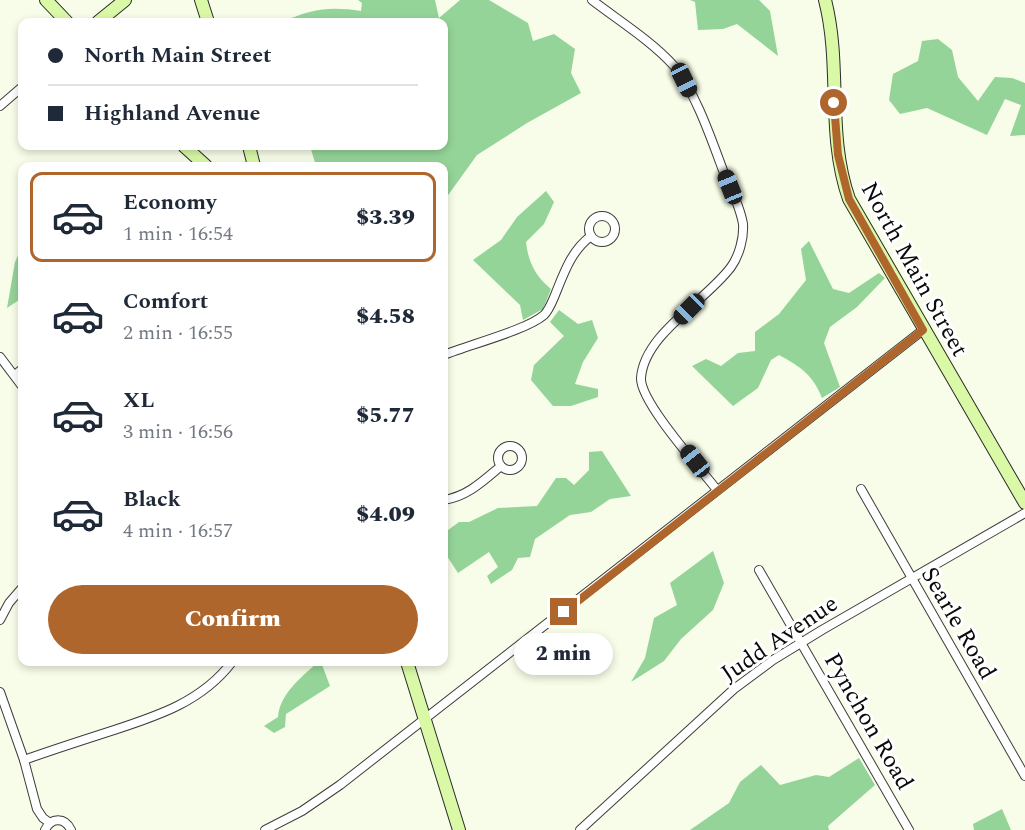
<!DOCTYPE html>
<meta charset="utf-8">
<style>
body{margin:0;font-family:Spectral,serif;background:#f2f2f3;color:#1f2937;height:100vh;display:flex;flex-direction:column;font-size:22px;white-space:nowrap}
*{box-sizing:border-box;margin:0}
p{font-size:20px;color:#747a83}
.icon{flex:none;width:33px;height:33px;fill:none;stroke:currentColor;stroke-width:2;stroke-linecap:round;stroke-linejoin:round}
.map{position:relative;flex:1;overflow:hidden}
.details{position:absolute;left:18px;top:162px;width:430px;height:504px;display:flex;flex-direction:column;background:#fff;border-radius:12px;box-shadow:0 3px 9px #0003}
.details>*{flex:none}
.top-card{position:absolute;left:18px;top:18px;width:430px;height:132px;border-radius:12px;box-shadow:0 3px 9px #0003;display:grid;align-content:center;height:132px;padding:0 30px;background:#fff}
.end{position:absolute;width:27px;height:27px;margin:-14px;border:8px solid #af662c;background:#fff;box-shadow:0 0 0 3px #fff}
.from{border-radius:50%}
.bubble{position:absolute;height:42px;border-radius:21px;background:#fff;box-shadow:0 3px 9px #0003;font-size:20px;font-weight:800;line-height:42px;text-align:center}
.car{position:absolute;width:18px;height:36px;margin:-18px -9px;border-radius:8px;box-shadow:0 0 4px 2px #0007;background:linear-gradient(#222 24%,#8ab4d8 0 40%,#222 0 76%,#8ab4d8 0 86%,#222 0)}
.top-card b{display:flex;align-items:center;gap:21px;height:57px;font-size:22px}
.top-card b+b{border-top:2px solid #e0e1e3}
.top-card i{width:15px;height:15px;background:#1f2937}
ul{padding:10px 0 0;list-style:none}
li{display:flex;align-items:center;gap:18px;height:90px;margin:0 12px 9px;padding:0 18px;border:3px solid transparent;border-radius:12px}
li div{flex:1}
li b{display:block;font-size:22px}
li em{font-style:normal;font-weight:800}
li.on{border-color:#af662c}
li>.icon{width:54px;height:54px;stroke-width:1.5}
.cta{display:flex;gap:12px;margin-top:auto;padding:12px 30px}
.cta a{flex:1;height:69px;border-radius:36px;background:#af662c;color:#fff;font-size:24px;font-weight:800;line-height:69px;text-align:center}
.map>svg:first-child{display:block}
.forest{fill:#95d498}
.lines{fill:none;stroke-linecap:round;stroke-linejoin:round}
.street-casing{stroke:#3d3d3d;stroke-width:10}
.secondary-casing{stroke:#2c2c2c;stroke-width:14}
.street{stroke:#fff;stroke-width:8}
.secondary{stroke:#daf9a7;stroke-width:12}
.route{stroke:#af662c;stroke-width:8}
.labels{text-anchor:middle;stroke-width:6;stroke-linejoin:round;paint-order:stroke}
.street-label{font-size:24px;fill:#0a0a0a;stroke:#fff}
</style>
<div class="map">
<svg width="1025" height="830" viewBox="0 0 1025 830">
<rect width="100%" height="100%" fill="#f7fde8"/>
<g class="forest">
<path d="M358 0H435L439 18 460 0H489L528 23 533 41 554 34 575 49 571 73 581 93 527 123 477 155 446 198 444 197V166H316L310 146H444V22H282C311 9 330 6 361 11L362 3Z"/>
<path d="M690 0H759L770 11 778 56 737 24 723 29 698 30 695 2Z"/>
<path d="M938 39 952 50 958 77 978 101 995 77 1012 78 1025 83V135L1010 136 1021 105 1005 99 987 135 927 108 900 114 889 100 893 74 918 61 922 41Z"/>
<path d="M546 191 554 202 544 224 526 242C528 262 536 277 551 289L543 309 523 320 520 305 473 260 501 240 517 217Z"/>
<path d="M809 241 833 289 849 293 879 273 885 278 857 307 830 327 824 343 840 387 822 398C813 375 801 367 779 355L771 360 758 388 733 406 692 366 706 359 721 366 738 353 755 351V332L779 314 806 280 801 249Z"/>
<path d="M22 246V298L7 308 15 262Z"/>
<path d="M559 310 578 324 592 320 598 338 583 362 575 384 598 389V397L571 406H553L531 380 534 365 564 336 550 322Z"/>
<path d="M602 451 631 496 610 499 591 512 570 515 535 539 530 557 518 558 512 570 491 584 487 576 498 567 489 552 458 573 445 553 444 533 459 522H469L498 508 537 506 556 478H566L574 485 589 470V452Z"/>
<path d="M713 551 724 583 713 610 681 639 664 661 631 682 645 658 654 618 677 605 670 583Z"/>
<path d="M318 662H321L330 686 286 714 285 727 274 733 264 726 278 717C280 693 302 677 318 662Z"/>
<path d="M859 758 875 785 828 826 829 830H690L729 803 740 782 761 765 780 785 816 775 829 777Z"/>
<path d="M1002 809 1011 830H974L973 824Z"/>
</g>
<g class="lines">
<g class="street-casing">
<g id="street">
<path d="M592 0C618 20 653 42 674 66 695 91 712 141 724 173 731 189 740 206 743 224 744 238 739 256 731 267 706 301 644 334 641 378 640 402 700 468 717 490"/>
<path d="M0 106 22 87"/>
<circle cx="602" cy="229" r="13"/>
<path d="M444 355C468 345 527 330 544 315 549 310 552 302 555 295 564 273 571 251 591 236"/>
<path d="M0 357 22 386"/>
<path d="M15 375 22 369"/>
<circle cx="510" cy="458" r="12"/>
<path d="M861 489 1025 776"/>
<path d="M444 500C468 496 483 481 501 466"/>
<path d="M759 570 909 830"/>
<path d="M0 620 9 603 22 588"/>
<path d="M0 692 24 760 37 809 43 818 50 823"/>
<path d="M24 760C52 750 80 741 108 732 154 717 201 703 232 662"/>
<path d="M45 830C51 817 65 817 71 830"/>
<path d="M265 830 302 811 340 785 923 330"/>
<path d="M580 830 734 689 773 660 822 630 1025 513"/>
</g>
</g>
<g class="secondary-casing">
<g id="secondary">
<path d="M46 0 67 22"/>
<path d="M201 0 208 22"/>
<path d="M825 0C842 66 826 134 849 199L1025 503"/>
<path d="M98 22 125 0"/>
<path d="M184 146 206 166"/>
<path d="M249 146 254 166"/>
<path d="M407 662 459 830"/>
</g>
</g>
<use href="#street" class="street"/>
<use href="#secondary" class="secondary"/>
</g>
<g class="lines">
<path class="route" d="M564 612 923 330 849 199 838 155 834 103"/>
</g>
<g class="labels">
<g class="street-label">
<text transform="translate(915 269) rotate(61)" y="8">North Main Street</text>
<text transform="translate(959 623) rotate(60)" y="8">Searle Road</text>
<text transform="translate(779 638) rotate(-34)" y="8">Judd Avenue</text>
<text transform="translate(869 721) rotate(60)" y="8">Pynchon Road</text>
</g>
</g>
</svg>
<i class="end from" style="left:834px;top:103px"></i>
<i class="end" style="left:564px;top:612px"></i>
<div class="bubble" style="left:514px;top:633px;width:99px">2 min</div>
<i class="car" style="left:684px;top:80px;rotate:154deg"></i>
<i class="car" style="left:730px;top:187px;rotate:338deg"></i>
<i class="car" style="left:689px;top:309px;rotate:225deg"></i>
<i class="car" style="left:695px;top:461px;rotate:322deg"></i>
<div class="top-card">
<b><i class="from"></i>North Main Street</b>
<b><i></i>Highland Avenue</b>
</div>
<section class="details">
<ul>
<li class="on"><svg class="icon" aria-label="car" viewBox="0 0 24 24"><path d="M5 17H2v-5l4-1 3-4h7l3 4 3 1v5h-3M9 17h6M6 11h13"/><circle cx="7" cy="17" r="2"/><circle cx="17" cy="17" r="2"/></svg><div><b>Economy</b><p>1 min · 16:54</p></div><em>$3.39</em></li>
<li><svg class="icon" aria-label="car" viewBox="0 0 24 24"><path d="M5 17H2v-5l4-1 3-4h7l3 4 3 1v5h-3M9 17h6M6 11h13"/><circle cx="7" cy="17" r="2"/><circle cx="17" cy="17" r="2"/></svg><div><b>Comfort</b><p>2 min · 16:55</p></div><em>$4.58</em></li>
<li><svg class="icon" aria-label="car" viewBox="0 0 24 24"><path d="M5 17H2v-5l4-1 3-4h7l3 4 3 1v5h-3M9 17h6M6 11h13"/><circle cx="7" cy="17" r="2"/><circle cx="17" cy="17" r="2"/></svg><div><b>XL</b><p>3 min · 16:56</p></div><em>$5.77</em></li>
<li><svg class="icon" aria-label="car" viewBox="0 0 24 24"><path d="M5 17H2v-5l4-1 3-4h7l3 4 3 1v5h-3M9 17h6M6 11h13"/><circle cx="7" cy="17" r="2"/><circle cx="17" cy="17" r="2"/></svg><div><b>Black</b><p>4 min · 16:57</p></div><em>$4.09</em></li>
</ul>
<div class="cta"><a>Confirm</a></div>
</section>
</div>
